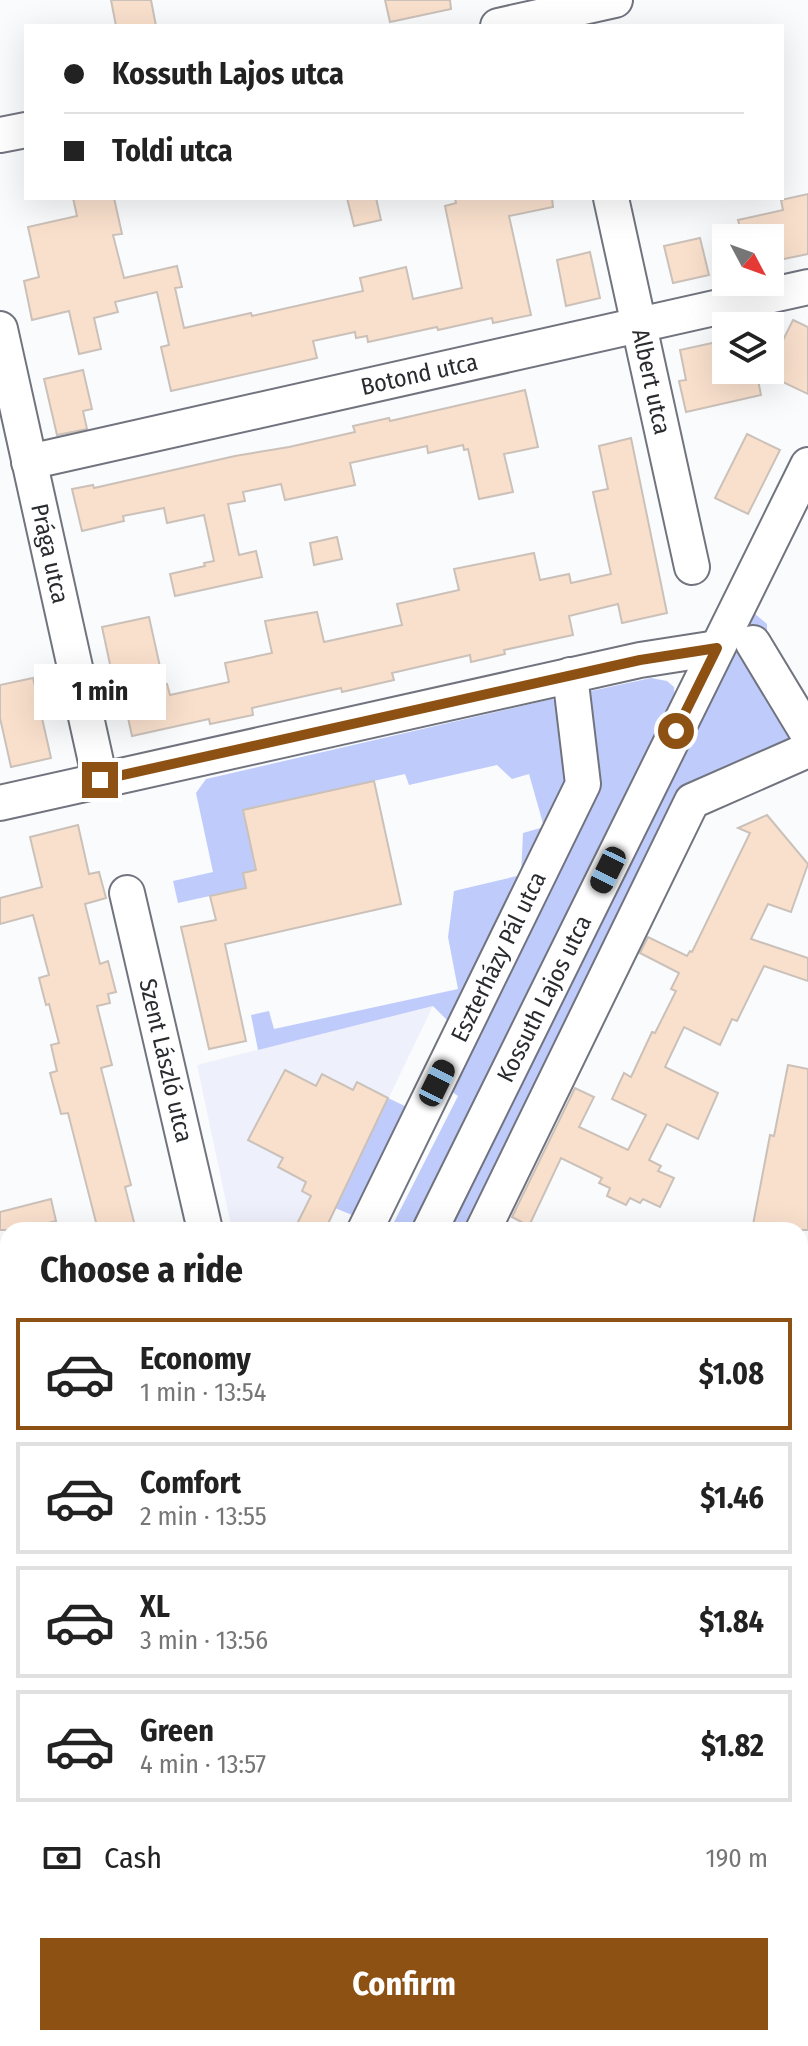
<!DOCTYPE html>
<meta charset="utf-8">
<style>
body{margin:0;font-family:"Fira Sans Condensed",sans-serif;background:#f6f6f6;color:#222;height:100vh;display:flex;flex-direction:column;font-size:30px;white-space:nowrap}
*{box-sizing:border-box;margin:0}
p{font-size:26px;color:#767676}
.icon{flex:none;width:44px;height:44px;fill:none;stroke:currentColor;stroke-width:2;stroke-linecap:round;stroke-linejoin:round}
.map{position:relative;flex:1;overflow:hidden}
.details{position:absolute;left:0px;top:1222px;width:808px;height:824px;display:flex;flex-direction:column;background:#fff;border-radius:24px 24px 0 0;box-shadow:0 8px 32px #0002}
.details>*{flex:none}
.top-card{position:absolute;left:24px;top:24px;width:760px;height:176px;border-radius:0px;box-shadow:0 8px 32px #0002;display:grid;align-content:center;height:176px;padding:0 40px;background:#fff}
.needle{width:52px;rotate:131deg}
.controls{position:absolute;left:712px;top:224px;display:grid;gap:16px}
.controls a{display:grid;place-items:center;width:72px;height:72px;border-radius:0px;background:#fff;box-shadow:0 8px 32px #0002;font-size:40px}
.end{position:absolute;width:36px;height:36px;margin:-18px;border:10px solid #8e5114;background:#fff;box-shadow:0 0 0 4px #fff}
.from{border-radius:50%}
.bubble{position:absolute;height:56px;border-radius:0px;background:#fff;box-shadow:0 8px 32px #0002;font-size:26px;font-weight:700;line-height:56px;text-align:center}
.car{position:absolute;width:24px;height:48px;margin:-24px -12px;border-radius:10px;box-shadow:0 0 6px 2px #0007;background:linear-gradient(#222 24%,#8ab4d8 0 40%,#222 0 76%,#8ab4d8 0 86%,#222 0)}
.top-card b{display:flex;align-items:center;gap:28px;height:76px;font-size:30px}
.top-card b+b{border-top:2px solid #e0e0e0}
.top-card i{width:20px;height:20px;background:#222}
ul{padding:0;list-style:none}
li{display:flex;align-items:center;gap:24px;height:112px;margin:0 16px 12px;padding:0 24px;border:4px solid #e0e0e0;border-radius:0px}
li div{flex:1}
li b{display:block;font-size:30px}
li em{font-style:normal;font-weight:700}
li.active{border-color:#8e5114}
li>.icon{width:72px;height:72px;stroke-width:1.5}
h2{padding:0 40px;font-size:36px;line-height:96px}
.pay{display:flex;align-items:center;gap:20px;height:88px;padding:0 40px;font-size:30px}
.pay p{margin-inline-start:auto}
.cta{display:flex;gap:16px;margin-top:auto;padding:16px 40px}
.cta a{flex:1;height:92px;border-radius:0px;background:#8e5114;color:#fff;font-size:32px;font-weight:700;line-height:92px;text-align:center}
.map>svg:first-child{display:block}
.built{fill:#eef1fc}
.green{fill:#bfccfb}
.building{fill:#f9e0cd;stroke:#cbc1b9;stroke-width:2}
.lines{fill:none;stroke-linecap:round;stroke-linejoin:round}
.minor-casing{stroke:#71747e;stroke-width:38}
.minor{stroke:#fff;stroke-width:34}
.route{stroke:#8e5114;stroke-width:10}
.labels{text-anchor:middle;stroke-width:8;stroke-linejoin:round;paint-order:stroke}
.street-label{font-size:24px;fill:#2a2b2f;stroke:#fff}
</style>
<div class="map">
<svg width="808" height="2046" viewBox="0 0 808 2046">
<rect width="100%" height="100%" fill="#fafbfd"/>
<path class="built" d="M433 1006 325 1230H232L197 1065Z"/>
<g class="green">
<path d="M754 613 767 624V646L795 728 792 742 680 803 473 1230H446Z"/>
<path d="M651 678 667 681 674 687 675 700 411 1230H390L458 1096 448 1089 586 805V703L591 691Z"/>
<path d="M552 699 561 703 567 794 453 1026 433 1006 258 1050 251 1015 269 1011 274 1029 458 989 448 937 454 891 521 875 523 833 544 827 529 774 512 779 497 765 409 785 405 774 243 810 256 870 243 873 246 888 178 903 173 881 213 872 196 793 206 779Z"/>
<path d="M388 1098 411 1109 357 1217 335 1208Z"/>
<path d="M808 1328V1655L800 1696V1370Z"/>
<path d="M8 1977V2038H16L12 2046H0V1993Z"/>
</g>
<g class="building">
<path d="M111 0H151L156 26H116Z"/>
<path d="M385 0H450L451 9 390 22Z"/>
<path d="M808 194V254L774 261 770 238H743L738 220 783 210 781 200Z"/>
<path d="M73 198H114L122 234 113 235 124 278 177 266 182 287 175 288 184 328 251 313 252 316 363 291 360 278 406 267 413 299 462 288 445 206 456 203 455 198H552L553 207 509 216 531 315 493 323 492 318 438 330 437 327 368 342 367 336 356 338 355 332 313 341 317 358 171 391 161 347 169 345 157 292 115 302 118 312 94 318 101 349 79 354 69 311 32 320 24 281 39 277 28 227 77 216Z"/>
<path d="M347 198H376L381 220 354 226Z"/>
<path d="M700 238 709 275 673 283 664 246Z"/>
<path d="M590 252 600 298 566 306 557 260Z"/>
<path d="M793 320 808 327V394L766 374Z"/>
<path d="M726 340V370H756L761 395 686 412 679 381 686 380 680 350Z"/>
<path d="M83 370 92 409 83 411 87 429 57 435 44 379Z"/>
<path d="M525 390 538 447 504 454 513 492 479 499 468 449 464 450 463 445 428 453 427 446 350 463 355 485 285 500 281 484 243 492 245 501 228 504 239 555 256 551 262 577 175 596 170 574 205 566 204 563 214 561 204 515 167 523 164 508 123 516 124 521 82 531 72 489 93 485 94 488 235 456 289 447 355 432 353 426 389 418 390 421Z"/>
<path d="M747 434 780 450 748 514 715 498Z"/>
<path d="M631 438 667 613 622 623 618 604 569 616 573 635 504 650 505 654 471 662 470 655 392 673 394 680 342 692 341 688 252 708 253 715 210 724 209 719 132 736 117 667 111 669 102 627 149 617 164 685 167 684 170 695 229 682 225 663 272 653 265 621 317 612 324 642 402 625 397 604 459 590 454 569 534 553 540 580 569 574 571 583 611 574 593 492 608 489 599 446Z"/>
<path d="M337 537 342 559 314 565 310 543Z"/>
<path d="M33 678 51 758 11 767 0 718V685Z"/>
<path d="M374 781 401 904 225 944 246 1041 209 1049 181 927 216 920 210 896 246 888 243 873 256 870 243 810Z"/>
<path d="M767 815 808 864 791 912 768 904 751 939 808 958V981L764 966 737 1021 732 1019 720 1045 684 1027 665 1067 718 1093 698 1139 667 1124 649 1160 661 1166 658 1171 674 1178 660 1207 643 1199 640 1203 630 1198 626 1205 607 1196 610 1188 599 1183 602 1178 561 1158 529 1226 512 1217 575 1088 594 1097 579 1127 628 1150 646 1115 612 1099 624 1073 631 1077 652 1032 655 1033 676 991 671 989 679 973 640 953 648 937 687 956 690 951 692 952 750 833 738 828Z"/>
<path d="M78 825 89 874 99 872 106 898 85 904 100 964 108 961 116 992 108 994 110 1003 97 1006 112 1065 101 1068 131 1185 125 1187 136 1230H98L68 1113 61 1114 50 1073 57 1071 51 1045 59 1043 49 1004 46 1005 39 978 49 975 33 915 0 924V898L42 887 30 837Z"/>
<path d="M788 1065 808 1069V1230H752L770 1135 774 1136Z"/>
<path d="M285 1070 316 1086 322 1074 353 1090 357 1082 388 1098 325 1230H294L311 1196 302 1191 306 1182 278 1167 283 1158 248 1140Z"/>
<path d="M51 1199 56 1221 20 1230H0V1212Z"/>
</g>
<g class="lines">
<g class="minor-casing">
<g id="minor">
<path d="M498 26 615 0"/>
<path d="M0 135 26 130"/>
<path id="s1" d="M611 198 692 567"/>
<path id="s2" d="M0 329 100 780"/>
<path id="s3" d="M29 462 808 287"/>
<path d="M753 643 808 734"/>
<path d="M0 803 640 660 717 648"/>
<path id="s4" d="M127 893 205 1230"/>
<path id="s5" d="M365 1230 583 784 570 675"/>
<path id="s6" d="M430 1230 808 465"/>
<path d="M483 1230 692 801 808 750"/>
<path d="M0 1405 8 1403"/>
<path d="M800 1477 808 1434"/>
<path d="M0 1634 8 1673"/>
<path d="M0 1724 8 1722"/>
<path d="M800 1734 808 1732"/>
<path d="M0 1971 8 1955"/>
<path d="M428 2038 467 2046"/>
<path d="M26 2046 30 2038"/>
<path d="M86 2046 90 2038"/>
<path d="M748 2046V2038"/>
</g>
</g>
<use href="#minor" class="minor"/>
</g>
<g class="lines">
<path class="route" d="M100 780 640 660 717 648 676 731"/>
</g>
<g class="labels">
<g class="street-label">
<text dy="8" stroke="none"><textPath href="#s3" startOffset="400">Botond utca</textPath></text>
<text dy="8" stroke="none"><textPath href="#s1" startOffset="188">Albert utca</textPath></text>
<text dy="8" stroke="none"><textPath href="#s2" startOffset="230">Prága utca</textPath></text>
<text dy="8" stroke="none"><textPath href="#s5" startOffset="304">Eszterházy Pál utca</textPath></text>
<text dy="8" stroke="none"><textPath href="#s6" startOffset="258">Kossuth Lajos utca</textPath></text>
<text dy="8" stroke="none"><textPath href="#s4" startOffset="172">Szent László utca</textPath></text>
</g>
</g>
</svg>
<div class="controls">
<a><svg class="needle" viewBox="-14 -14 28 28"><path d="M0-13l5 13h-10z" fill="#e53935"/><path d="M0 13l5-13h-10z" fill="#767676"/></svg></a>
<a><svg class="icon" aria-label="layers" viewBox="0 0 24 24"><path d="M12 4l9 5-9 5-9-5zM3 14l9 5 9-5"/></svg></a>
</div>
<i class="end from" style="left:676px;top:731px"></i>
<i class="end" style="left:100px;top:780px"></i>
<div class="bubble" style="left:34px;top:664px;width:132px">1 min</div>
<i class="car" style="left:608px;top:870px;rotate:206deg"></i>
<i class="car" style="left:437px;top:1083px;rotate:26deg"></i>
<div class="top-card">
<b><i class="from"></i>Kossuth Lajos utca</b>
<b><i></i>Toldi utca</b>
</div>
<section class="details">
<h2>Choose a ride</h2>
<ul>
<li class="active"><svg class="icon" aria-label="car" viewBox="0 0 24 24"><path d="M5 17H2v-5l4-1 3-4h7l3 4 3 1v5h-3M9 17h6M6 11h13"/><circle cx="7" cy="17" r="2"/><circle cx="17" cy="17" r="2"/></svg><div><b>Economy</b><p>1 min · 13:54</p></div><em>$1.08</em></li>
<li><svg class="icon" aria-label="car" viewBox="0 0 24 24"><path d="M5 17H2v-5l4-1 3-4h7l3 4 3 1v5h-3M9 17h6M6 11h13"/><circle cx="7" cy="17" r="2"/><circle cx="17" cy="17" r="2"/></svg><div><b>Comfort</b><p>2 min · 13:55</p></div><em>$1.46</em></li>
<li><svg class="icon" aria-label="car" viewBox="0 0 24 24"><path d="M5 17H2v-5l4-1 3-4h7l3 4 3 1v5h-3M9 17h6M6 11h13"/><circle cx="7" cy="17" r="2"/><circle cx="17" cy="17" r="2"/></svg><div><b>XL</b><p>3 min · 13:56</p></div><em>$1.84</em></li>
<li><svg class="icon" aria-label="car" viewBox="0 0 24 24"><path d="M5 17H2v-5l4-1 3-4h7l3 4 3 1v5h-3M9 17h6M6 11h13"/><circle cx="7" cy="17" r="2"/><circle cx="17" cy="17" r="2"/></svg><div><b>Green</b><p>4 min · 13:57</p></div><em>$1.82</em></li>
</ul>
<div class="pay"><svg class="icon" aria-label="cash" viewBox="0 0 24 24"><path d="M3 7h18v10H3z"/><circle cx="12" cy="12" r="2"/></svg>Cash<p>190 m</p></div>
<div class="cta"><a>Confirm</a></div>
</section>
</div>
